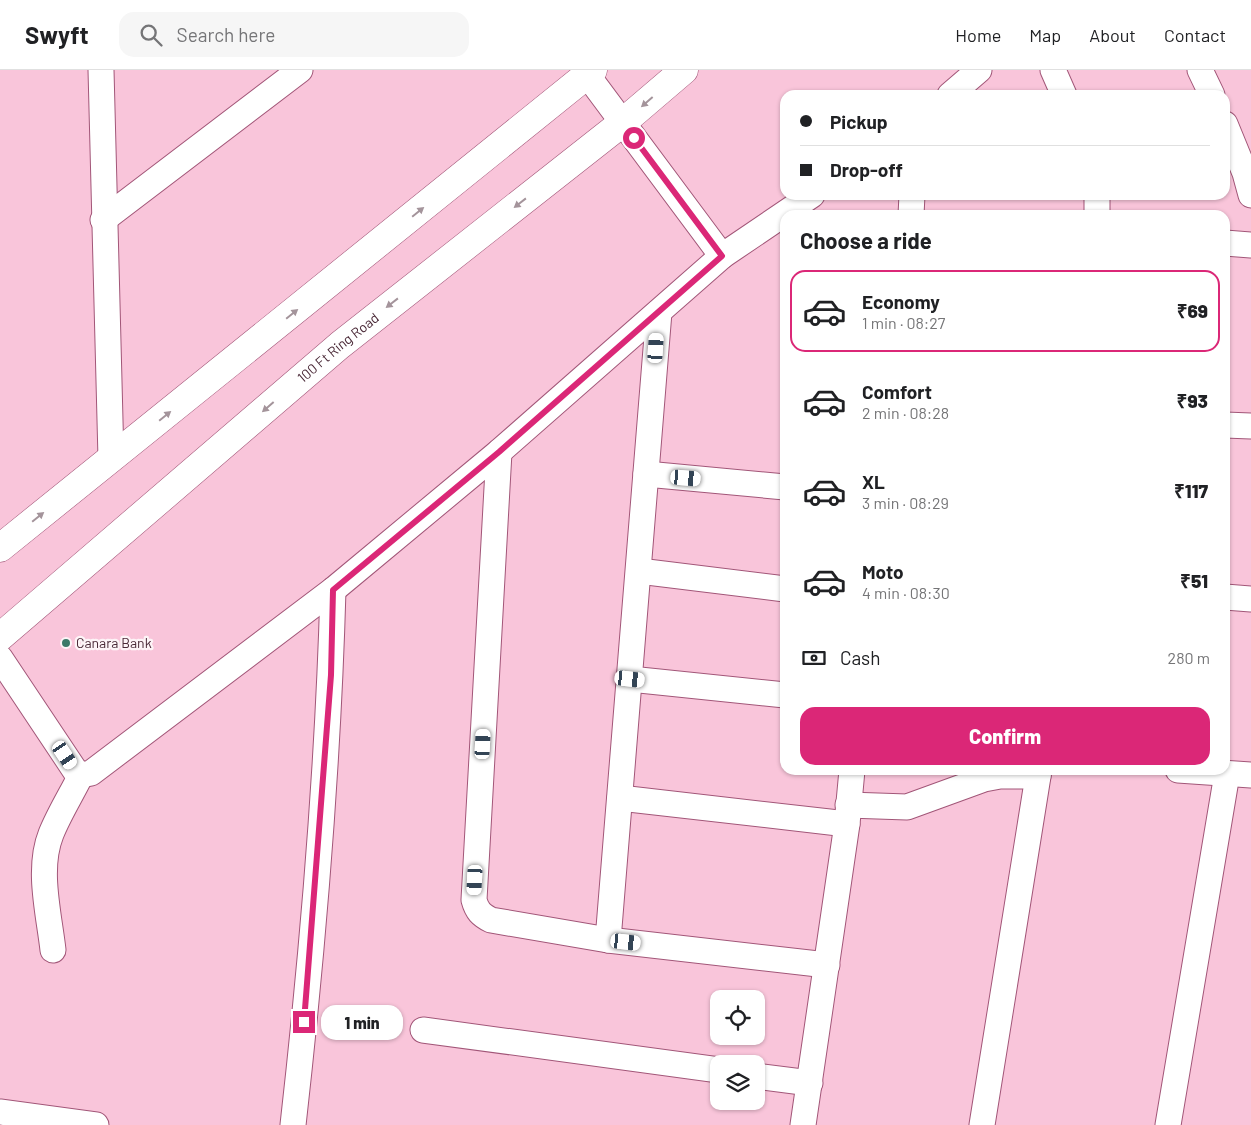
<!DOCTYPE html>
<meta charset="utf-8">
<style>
body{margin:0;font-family:Barlow,sans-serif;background:#f6f6f6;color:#202124;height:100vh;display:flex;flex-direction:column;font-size:19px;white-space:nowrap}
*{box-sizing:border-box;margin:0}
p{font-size:16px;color:#757577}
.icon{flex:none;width:28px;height:28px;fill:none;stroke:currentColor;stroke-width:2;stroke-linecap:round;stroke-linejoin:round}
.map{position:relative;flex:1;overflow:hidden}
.details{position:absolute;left:780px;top:140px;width:450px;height:565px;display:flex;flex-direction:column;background:#fff;border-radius:15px;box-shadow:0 1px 4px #0004}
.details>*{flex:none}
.guide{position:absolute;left:780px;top:20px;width:450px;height:110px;border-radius:15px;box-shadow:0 1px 4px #0004;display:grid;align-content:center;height:110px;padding:0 20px;background:#fff}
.controls{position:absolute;left:710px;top:920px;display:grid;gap:10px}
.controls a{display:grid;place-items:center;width:55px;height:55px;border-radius:10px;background:#fff;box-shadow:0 1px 4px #0004;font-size:25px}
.end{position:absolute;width:22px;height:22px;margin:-11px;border:6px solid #db2777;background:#fff;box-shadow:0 0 0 2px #fff}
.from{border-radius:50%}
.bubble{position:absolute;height:35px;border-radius:15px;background:#fff;box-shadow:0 1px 4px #0004;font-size:16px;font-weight:800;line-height:35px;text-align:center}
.car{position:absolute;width:15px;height:30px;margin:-15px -8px;border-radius:6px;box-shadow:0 0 4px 1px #0007;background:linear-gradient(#fff 24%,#345 0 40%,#fff 0 76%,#345 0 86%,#fff 0)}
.guide b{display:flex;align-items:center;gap:18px;height:48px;font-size:19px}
.guide b+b{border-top:1px solid #e0e0e0}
.guide i{width:12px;height:12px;background:#202124}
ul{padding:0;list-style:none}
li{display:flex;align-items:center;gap:15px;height:82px;margin:0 10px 8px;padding:0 10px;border:2px solid transparent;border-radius:15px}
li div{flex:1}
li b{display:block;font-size:19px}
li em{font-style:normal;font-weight:800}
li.active{border-color:#db2777}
li>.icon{width:45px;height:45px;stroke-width:1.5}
h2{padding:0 20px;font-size:22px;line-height:60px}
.pay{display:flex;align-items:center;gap:12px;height:55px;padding:0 20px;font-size:19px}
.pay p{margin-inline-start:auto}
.button{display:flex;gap:10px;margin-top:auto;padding:10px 20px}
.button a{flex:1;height:58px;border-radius:15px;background:#db2777;color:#fff;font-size:20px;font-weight:800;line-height:58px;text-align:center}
header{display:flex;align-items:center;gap:30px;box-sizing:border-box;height:70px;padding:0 25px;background:#fff;border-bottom:1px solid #e0e0e0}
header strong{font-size:24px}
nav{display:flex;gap:28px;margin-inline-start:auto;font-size:18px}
.search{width:350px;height:45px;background:#f6f6f6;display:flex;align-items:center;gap:12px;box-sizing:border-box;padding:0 18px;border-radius:15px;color:#757577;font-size:19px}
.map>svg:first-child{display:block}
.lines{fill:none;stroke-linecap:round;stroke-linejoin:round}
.minor-casing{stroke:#a25678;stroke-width:27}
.primary-casing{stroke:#a25678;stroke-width:29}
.minor{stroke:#fff;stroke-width:25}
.primary{stroke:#fff;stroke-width:28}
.oneway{fill:#a4949b}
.route{stroke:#db2777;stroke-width:6}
.poi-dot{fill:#3b7a69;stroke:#fdf4f7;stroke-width:2}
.labels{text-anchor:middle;stroke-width:4.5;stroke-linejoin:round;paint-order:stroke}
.street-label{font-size:14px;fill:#4a2937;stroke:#fdf4f7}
.poi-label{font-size:14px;fill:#4a2937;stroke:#fdf4f7;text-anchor:start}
</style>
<header>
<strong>Swyft</strong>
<div class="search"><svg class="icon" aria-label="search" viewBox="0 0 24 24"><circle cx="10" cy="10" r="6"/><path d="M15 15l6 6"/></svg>Search here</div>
<nav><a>Home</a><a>Map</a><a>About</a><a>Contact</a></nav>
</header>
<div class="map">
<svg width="1251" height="1055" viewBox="0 0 1251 1055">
<rect width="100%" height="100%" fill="#f9c5da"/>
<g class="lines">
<g class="minor-casing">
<g id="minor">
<path d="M101 0 111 389"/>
<path d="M1053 0 1064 25"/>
<path d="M1200 0 1212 25"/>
<path d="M588 6 722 186 812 125"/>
<path d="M950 25 979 0"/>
<path d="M1225 54 1245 103 1251 125"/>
<path d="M1097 125V145"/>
<path d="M911 145 912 125"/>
<path d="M103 150 300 0"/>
<path d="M1225 173 1251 175"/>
<path d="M1225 355 1251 356"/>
<path d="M499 382 474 830C477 841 481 845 491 850L608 870 827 895"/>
<path d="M646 404 785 417"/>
<path d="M639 501 785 519"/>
<path d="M1225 527 1251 529"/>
<path d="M0 588 76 702 81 705 91 703 333 520 499 382 722 186"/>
<path d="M630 609 785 625"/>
<path d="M1178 700 1251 705"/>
<path d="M620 728 847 754"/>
<path d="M848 735 907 737 984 709 1000 706H1038"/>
<path d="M608 870 659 242"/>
<path d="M53 880C49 844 37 799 51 764 59 744 71 725 81 705"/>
<path d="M423 960 719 1000"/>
<path d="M756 1006 810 1013"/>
<path d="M0 1042 96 1055"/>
<path d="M293 1055C313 878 328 699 333 520"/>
<path d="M803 1055 847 754 852 700"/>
<path d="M982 1055 1039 700"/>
<path d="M1168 1055 1227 704"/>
</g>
</g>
<g class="primary-casing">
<g id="primary">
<path d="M0 478 593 0"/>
<path id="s1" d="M0 567 340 275 622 53 684 0"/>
</g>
</g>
<use href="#minor" class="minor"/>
<use href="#primary" class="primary"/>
</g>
<defs><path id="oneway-solid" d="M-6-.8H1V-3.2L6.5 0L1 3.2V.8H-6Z" transform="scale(1.25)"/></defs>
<g class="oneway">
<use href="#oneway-solid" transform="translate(647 32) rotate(139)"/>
<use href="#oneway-solid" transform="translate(520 133) rotate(142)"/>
<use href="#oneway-solid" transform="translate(418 142) rotate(-39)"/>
<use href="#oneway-solid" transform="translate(392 233) rotate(142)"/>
<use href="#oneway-solid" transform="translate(292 244) rotate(-39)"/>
<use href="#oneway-solid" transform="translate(268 337) rotate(139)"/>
<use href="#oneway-solid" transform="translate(165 346) rotate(-39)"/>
<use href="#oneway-solid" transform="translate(38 447) rotate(-39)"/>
</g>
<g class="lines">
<path class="route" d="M304 952 331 605 333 520 499 382 722 186 634 68"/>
</g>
<circle class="poi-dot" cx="66" cy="573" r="5"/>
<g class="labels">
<g class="street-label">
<text dy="5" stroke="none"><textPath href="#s1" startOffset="445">100 Ft Ring Road</textPath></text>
</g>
<g class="poi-label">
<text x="76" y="578">Canara Bank</text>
</g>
</g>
</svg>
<div class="controls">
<a><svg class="icon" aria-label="locate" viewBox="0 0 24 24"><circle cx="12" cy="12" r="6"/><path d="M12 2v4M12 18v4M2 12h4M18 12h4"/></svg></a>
<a><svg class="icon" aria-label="layers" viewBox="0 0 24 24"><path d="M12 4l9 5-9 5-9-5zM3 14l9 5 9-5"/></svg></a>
</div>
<i class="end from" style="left:634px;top:68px"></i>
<i class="end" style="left:304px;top:952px"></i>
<div class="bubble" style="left:321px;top:935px;width:82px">1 min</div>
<i class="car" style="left:656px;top:278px;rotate:4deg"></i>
<i class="car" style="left:686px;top:408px;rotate:95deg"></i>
<i class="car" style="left:630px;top:609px;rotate:96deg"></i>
<i class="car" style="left:483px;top:674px;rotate:3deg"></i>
<i class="car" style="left:65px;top:685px;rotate:146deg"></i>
<i class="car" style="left:475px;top:810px;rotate:183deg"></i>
<i class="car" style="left:626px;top:872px;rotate:96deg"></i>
<div class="guide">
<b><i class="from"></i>Pickup</b>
<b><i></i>Drop-off</b>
</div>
<section class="details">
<h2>Choose a ride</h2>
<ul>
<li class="active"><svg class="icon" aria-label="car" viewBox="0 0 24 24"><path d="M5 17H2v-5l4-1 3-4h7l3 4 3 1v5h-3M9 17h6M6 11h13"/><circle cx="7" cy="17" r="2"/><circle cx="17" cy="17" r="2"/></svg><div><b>Economy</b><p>1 min · 08:27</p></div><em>₹69</em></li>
<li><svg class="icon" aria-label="car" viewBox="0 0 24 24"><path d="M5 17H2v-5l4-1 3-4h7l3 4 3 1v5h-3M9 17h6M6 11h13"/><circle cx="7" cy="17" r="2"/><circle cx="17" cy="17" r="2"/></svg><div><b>Comfort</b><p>2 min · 08:28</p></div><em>₹93</em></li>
<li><svg class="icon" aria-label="car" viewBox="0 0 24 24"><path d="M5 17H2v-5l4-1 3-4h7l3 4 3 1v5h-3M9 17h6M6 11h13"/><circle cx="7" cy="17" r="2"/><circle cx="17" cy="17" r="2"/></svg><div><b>XL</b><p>3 min · 08:29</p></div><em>₹117</em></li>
<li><svg class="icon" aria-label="car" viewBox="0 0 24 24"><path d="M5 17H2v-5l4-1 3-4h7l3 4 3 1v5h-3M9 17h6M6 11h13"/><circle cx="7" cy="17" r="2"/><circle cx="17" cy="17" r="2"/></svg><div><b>Moto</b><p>4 min · 08:30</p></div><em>₹51</em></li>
</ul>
<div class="pay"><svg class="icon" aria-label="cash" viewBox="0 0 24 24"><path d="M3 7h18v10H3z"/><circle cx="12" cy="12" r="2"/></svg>Cash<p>280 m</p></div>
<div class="button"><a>Confirm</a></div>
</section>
</div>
